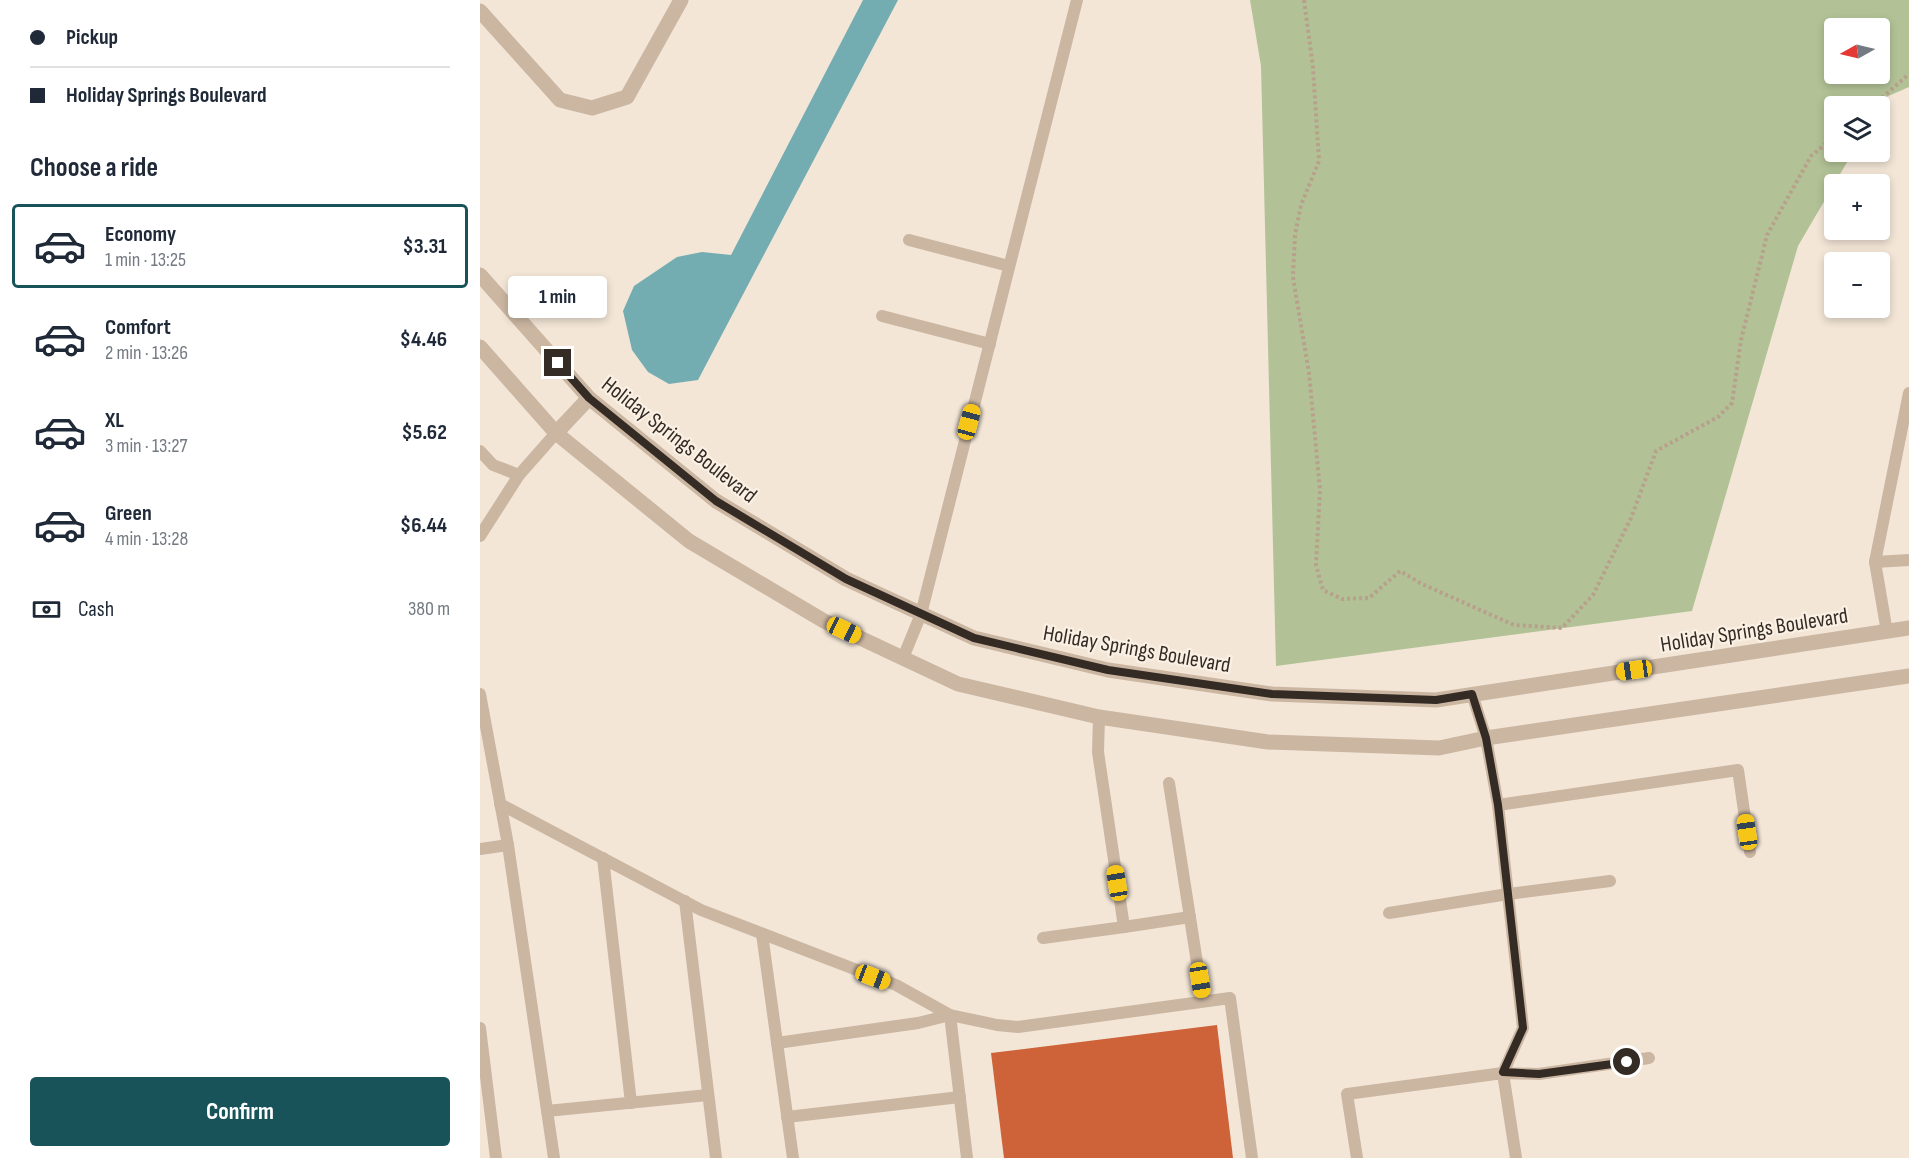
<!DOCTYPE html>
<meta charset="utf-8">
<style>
body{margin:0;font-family:"Sofia Sans Condensed",sans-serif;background:#f2f2f3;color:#1f2937;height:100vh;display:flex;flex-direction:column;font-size:22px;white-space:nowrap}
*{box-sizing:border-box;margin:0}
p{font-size:20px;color:#747a83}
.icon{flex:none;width:33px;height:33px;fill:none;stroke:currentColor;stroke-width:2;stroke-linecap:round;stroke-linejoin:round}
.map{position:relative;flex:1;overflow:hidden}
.details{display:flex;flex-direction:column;background:#fff;width:480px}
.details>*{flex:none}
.guide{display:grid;align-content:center;height:132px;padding:0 30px;background:#fff}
.needle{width:39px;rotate:262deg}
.tools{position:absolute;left:1344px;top:18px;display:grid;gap:12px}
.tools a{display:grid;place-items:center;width:66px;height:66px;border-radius:6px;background:#fff;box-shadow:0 3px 9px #0003;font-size:30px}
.end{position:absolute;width:27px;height:27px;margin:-14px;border:8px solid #352b25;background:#fff;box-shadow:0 0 0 3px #fff}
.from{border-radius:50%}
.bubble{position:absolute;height:42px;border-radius:6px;background:#fff;box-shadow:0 3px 9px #0003;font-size:20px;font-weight:700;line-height:42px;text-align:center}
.car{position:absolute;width:18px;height:36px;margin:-18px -9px;border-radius:8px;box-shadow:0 0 4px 2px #0007;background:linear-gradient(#f5c518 24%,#345 0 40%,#f5c518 0 76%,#345 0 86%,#f5c518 0)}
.guide b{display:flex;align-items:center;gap:21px;height:57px;font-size:22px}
.guide b+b{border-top:2px solid #e0e1e3}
.guide i{width:15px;height:15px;background:#1f2937}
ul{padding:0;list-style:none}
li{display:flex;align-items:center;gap:18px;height:84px;margin:0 12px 9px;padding:0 18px;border:3px solid transparent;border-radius:6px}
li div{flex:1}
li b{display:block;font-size:22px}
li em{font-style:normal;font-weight:700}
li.on{border-color:#185359}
li>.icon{width:54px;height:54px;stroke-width:1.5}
h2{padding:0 30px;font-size:27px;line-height:72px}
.pay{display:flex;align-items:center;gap:15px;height:66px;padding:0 30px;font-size:22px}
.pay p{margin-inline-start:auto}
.cta{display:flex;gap:12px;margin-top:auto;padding:12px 30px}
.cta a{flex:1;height:69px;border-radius:6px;background:#185359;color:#fff;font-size:24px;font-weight:700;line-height:69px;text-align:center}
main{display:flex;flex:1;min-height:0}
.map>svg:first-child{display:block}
.green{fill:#b2c296;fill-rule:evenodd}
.water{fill:#74adb1}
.building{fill:#ce6239}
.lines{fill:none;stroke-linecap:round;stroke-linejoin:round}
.path{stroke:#b7a08c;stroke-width:4;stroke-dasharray:3 3;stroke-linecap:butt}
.service{stroke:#cbb6a2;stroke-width:12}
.minor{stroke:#cbb6a2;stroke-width:15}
.tertiary{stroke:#cbb6a2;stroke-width:15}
.route{stroke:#352b25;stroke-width:8}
.labels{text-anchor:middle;stroke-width:4.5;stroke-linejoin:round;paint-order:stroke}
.street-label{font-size:22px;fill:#352b25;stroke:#faf0e3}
</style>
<main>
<section class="details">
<div class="guide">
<b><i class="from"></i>Pickup</b>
<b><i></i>Holiday Springs Boulevard</b>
</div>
<h2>Choose a ride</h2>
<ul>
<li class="on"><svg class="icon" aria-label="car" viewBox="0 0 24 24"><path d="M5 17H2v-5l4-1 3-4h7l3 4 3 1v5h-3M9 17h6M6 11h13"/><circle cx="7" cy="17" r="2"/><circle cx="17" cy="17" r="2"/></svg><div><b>Economy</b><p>1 min · 13:25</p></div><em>$3.31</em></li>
<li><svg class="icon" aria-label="car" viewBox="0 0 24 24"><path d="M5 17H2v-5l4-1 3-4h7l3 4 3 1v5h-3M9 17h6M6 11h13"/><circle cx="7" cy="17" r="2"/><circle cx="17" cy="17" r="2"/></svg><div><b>Comfort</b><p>2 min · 13:26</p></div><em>$4.46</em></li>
<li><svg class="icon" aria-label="car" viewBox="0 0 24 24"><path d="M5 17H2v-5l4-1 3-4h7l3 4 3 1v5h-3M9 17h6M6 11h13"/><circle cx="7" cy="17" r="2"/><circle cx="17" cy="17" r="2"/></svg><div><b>XL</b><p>3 min · 13:27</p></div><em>$5.62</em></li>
<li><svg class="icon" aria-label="car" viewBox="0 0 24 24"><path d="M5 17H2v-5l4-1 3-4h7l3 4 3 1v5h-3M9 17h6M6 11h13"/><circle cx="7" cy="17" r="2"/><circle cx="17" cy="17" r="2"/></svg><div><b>Green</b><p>4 min · 13:28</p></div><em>$6.44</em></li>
</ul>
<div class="pay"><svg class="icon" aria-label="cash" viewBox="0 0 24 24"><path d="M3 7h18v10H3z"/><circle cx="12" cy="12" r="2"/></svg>Cash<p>380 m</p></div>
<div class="cta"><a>Confirm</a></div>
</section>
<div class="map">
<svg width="1429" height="1158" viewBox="0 0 1429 1158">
<rect width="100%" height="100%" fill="#f3e6d7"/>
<path class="green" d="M770 0H1429V87L1404 98 1399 106H1354V152H1373L1318 246 1212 611 796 666 781 66ZM1354 28H1400V74H1354Z"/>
<path class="water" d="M383 0H418L218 380 189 384 168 372 152 350 143 311 154 286 197 257 222 252 251 255Z"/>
<path class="building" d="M737 1025 753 1158H524L511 1053Z"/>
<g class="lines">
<g class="path">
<path d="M824 0 833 67 839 161 821 205 815 235 813 277 829 373 840 490 836 565 843 590 862 599 889 598 920 571 942 584 1034 625 1082 628 1113 595 1151 518 1176 451 1238 417 1252 403 1261 340 1287 235 1331 156 1354 137"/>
<path d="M1393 106 1429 74"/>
</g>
<g class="service">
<path d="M429 240 529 266"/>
<path d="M402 316 510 344"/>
<path d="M0 451 13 465 39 475"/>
<path d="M0 536 39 475 76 433"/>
<path d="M1395 562 1429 560"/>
<path d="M1407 632 1395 562 1429 393"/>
<path d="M423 658 441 614 597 0"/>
<path d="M0 694 28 845 0 849"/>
<path d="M992 694 1006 738 1018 805 1043 1028 1023 1073 1059 1074 1169 1058"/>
<path d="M689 783 723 1001"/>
<path d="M20 804 221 910 416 985 470 1015 517 1025 538 1027 750 998 772 1158"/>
<path d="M1018 805 1258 770 1270 852"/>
<path d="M28 845 74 1158"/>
<path d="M123 858 151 1103"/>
<path d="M205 901 236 1158"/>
<path d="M909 913 1028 894 1130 881"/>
<path d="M644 927 710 917"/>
<path d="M282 934 313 1158"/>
<path d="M563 938 644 927 618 752 619 717"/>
<path d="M0 1028 16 1158"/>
<path d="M297 1043 438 1023 470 1015 487 1158"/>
<path d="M67 1111 228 1095"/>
<path d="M307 1117 480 1097"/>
<path d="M877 1158 867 1094 1023 1073 1036 1158"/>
</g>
<path class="minor" d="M0 11 80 100 112 108 147 97 201 0"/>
<g class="tertiary">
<path d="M0 275 109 398 236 501 366 579 494 638 628 670 792 694 956 700 1429 628"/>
<path d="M0 347 76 433 209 541 344 621 478 684 619 717 788 742 959 748 1006 738 1429 676"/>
<path d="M76 433 109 398"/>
</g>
</g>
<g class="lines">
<path class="route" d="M78 363 109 398 236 501 366 579 494 638 628 670 792 694 956 700 992 694 1006 738 1018 805 1043 1028 1023 1072 1059 1074 1147 1062"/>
</g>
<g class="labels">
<g class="street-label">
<text transform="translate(200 439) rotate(38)" y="8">Holiday Springs Boulevard</text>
<text transform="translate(1274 629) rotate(-9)" y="8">Holiday Springs Boulevard</text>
<text transform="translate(657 648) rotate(10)" y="8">Holiday Springs Boulevard</text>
</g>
</g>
</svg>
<div class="tools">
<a><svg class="needle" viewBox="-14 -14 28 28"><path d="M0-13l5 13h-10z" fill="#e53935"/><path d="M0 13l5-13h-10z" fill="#747a83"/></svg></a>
<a><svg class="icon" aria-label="layers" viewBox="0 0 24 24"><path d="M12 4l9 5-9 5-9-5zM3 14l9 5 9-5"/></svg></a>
<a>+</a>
<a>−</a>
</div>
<i class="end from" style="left:1147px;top:1062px"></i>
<i class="end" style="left:78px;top:363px"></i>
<div class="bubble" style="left:28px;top:276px;width:99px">1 min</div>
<i class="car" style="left:489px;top:422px;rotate:15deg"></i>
<i class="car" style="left:364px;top:630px;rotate:115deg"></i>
<i class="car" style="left:1154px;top:670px;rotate:262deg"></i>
<i class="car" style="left:1267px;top:832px;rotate:352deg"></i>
<i class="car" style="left:637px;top:883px;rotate:351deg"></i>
<i class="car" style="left:393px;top:977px;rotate:111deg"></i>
<i class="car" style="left:720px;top:980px;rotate:171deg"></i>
</div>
</main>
